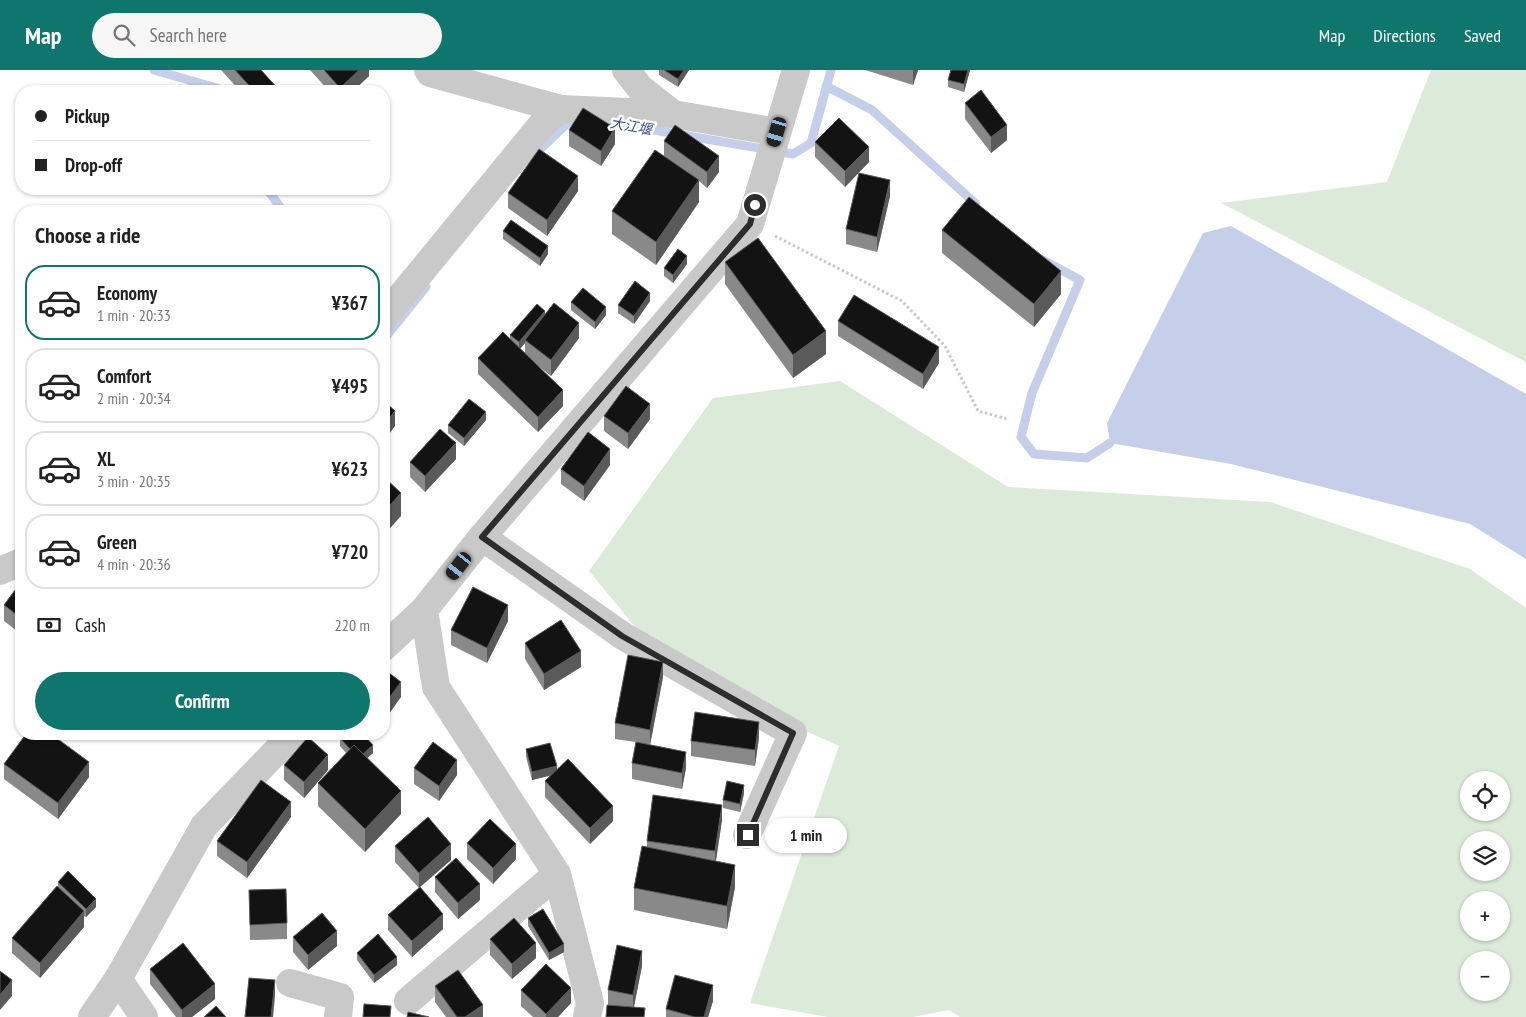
<!DOCTYPE html>
<meta charset="utf-8">
<style>
body{margin:0;font-family:"PT Sans Narrow","Noto Sans JP",sans-serif;background:#f6f6f6;color:#222;height:100vh;display:flex;flex-direction:column;font-size:19px;white-space:nowrap}
*{box-sizing:border-box;margin:0}
p{font-size:16px;color:#767676}
.icon{flex:none;width:28px;height:28px;fill:none;stroke:currentColor;stroke-width:2;stroke-linecap:round;stroke-linejoin:round}
.map{position:relative;flex:1;overflow:hidden}
.sheet{position:absolute;left:15px;top:135px;width:375px;height:535px;display:flex;flex-direction:column;background:#fff;border-radius:20px;box-shadow:0 1px 4px #0004}
.sheet>*{flex:none}
.top-card{position:absolute;left:15px;top:15px;width:375px;height:110px;border-radius:20px;box-shadow:0 1px 4px #0004;display:grid;align-content:center;height:110px;padding:0 20px;background:#fff}
.fabs{position:absolute;left:1460px;top:701px;display:grid;gap:10px}
.fabs a{display:grid;place-items:center;width:50px;height:50px;border-radius:50%;background:#fff;box-shadow:0 1px 4px #0004;font-size:25px}
.end{position:absolute;width:22px;height:22px;margin:-11px;border:6px solid #2c2c2c;background:#fff;box-shadow:0 0 0 2px #fff}
.from{border-radius:50%}
.bubble{position:absolute;height:35px;border-radius:18px;background:#fff;box-shadow:0 1px 4px #0004;font-size:16px;font-weight:800;line-height:35px;text-align:center}
.car{position:absolute;width:15px;height:30px;margin:-15px -8px;border-radius:6px;box-shadow:0 0 4px 1px #0007;background:linear-gradient(#222 24%,#8ab4d8 0 40%,#222 0 76%,#8ab4d8 0 86%,#222 0)}
.top-card b{display:flex;align-items:center;gap:18px;height:48px;font-size:19px}
.top-card b+b{border-top:1px solid #e0e0e0}
.top-card i{width:12px;height:12px;background:#222}
ul{padding:0;list-style:none}
li{display:flex;align-items:center;gap:15px;height:75px;margin:0 10px 8px;padding:0 10px;border:2px solid #e0e0e0;border-radius:20px}
li div{flex:1}
li b{display:block;font-size:19px}
li em{font-style:normal;font-weight:800}
li.selected{border-color:#0f766e}
li>.icon{width:45px;height:45px;stroke-width:1.5}
h2{padding:0 20px;font-size:22px;line-height:60px}
.pay{display:flex;align-items:center;gap:12px;height:55px;padding:0 20px;font-size:19px}
.pay p{margin-inline-start:auto}
.button{display:flex;gap:10px;margin-top:auto;padding:10px 20px}
.button a{flex:1;height:58px;border-radius:30px;background:#0f766e;color:#fff;font-size:20px;font-weight:800;line-height:58px;text-align:center}
header{display:flex;align-items:center;gap:30px;box-sizing:border-box;height:70px;padding:0 25px;background:#0f766e;color:#fff}
header strong{font-size:24px}
nav{display:flex;gap:28px;margin-inline-start:auto;font-size:18px}
.search{width:350px;height:45px;background:#f6f6f6;display:flex;align-items:center;gap:12px;box-sizing:border-box;padding:0 18px;border-radius:28px;color:#767676;font-size:19px}
.map>svg:first-child{display:block}
.green{fill:#dcead9;fill-rule:evenodd}
.water{fill:#c5cfea}
.lines{fill:none;stroke-linecap:round;stroke-linejoin:round}
.stream{stroke:#c5cfea;stroke-width:9}
.path{stroke:#c9c9c9;stroke-width:3;stroke-dasharray:2.5 2.5;stroke-linecap:butt}
.minor{stroke:#c9c9c9;stroke-width:28}
.wall{fill:#898989;fill-rule:evenodd}
.shaded-wall{fill:#5a5a5a}
.building{fill:#131313;stroke:#5a5a5a}
.route{stroke:#2c2c2c;stroke-width:6}
.labels{text-anchor:middle;stroke-width:5;stroke-linejoin:round;paint-order:stroke}
.water-label{font-size:14px;font-style:italic;fill:#3c528c;stroke:#fff}
</style>
<header>
<strong>Map</strong>
<div class="search"><svg class="icon" aria-label="search" viewBox="0 0 24 24"><circle cx="10" cy="10" r="6"/><path d="M15 15l6 6"/></svg>Search here</div>
<nav><a>Map</a><a>Directions</a><a>Saved</a></nav>
</header>
<div class="map">
<svg width="1526" height="947" viewBox="0 0 1526 947">
<rect width="100%" height="100%" fill="#fff"/>
<g class="green">
<path d="M1431 0H1526V292L1221 133 1387 112Z"/>
<path d="M840 311 1008 417 1270 432 1470 499 1526 538V947H960L949 940 913 947H828L750 933 839 676 670 599 589 501 713 328ZM1469 710H1501V742H1469ZM1469 770H1501V802H1469ZM1469 830H1501V862H1469ZM1469 890H1501V922H1469Z"/>
</g>
<path class="water" d="M1231 156 1526 324V489L1470 454 1231 394 1110 373 1107 353 1203 163Z"/>
<g class="lines">
<g class="stream">
<path d="M154 0 227 21"/>
<path d="M826 16 872 40 976 134"/>
<path d="M619 54 793 84 811 73 831 0"/>
<path d="M532 87 575 46"/>
<path d="M267 119 283 141"/>
<path d="M1043 190 1080 210 1032 323 1021 367 1034 384 1087 388 1110 373"/>
<path d="M384 269 426 217"/>
</g>
<path class="path" d="M775 166 902 231 945 276 978 341 1007 349"/>
<g class="minor">
<path d="M428 0 430 3 561 39"/>
<path d="M626 0 640 18 673 44 777 62"/>
<path d="M384 247 544 52 561 39 673 44"/>
<path d="M482 467 623 566 793 663 747 765"/>
<path d="M0 501 21 492"/>
<path d="M424 540 436 617 557 804 590 933 587 947"/>
<path d="M384 577 424 540 482 467 750 154 796 0"/>
<path d="M118 909 144 947"/>
<path d="M290 913 340 927 338 947"/>
<path d="M408 931 557 804"/>
<path d="M92 947 118 909 204 756 293 664"/>
</g>
</g>
<g class="wall">
<path d="M221 0H261L280 21H240Z"/>
<path d="M310 0H369V6L353 21H329Z"/>
<path d="M659 0H689L678 17 659 5Z"/>
<path d="M865 0H918L913 15Z"/>
<path d="M951 0H970L964 22 948 17V10Z"/>
<path d="M965 33 1007 70 991 83 965 49Z"/>
<path d="M569 60 615 74 601 96 569 76Z"/>
<path d="M664 71 719 102 707 118 699 111V132L656 195 612 164V141L664 85Z"/>
<path d="M815 72 869 92 845 117 815 87Z"/>
<path d="M578 121 547 166 508 138V123Z"/>
<path d="M890 126 877 182 846 174V159Z"/>
<path d="M942 160 1061 224 1034 257 942 183Z"/>
<path d="M503 161 548 184 540 196 503 169Z"/>
<path d="M725 192 826 284 793 308 725 214Z"/>
<path d="M687 194 673 213 664 206V198Z"/>
<path d="M650 231 634 254 618 243V235Z"/>
<path d="M571 232 606 245 595 259 571 240Z"/>
<path d="M545 244 579 268 551 306 536 294 563 336 538 362 478 304V288L510 269V265ZM525 273V283L520 279Z"/>
<path d="M838 251 939 293 923 319 838 266Z"/>
<path d="M604 346 650 349 628 379 604 361Z"/>
<path d="M486 350 464 376 448 363V355Z"/>
<path d="M456 389 425 422 410 407V392Z"/>
<path d="M610 395 584 431 561 414V399Z"/>
<path d="M21 512V564L4 551V535Z"/>
<path d="M508 551 487 593 451 575V560Z"/>
<path d="M525 573 581 597 544 620 525 589Z"/>
<path d="M663 607 650 675 686 698 682 719 632 709V693L636 672 615 669V653Z"/>
<path d="M759 667 755 696 691 686V671Z"/>
<path d="M340 668 373 683 367 688 401 744 365 782 318 736V713L346 683 340 676Z"/>
<path d="M526 679 557 700 613 751 590 774 545 727V711L551 705 532 710 526 687Z"/>
<path d="M4 694 89 707 58 749 4 709Z"/>
<path d="M284 695 328 700 304 728 284 710Z"/>
<path d="M414 698 457 705 439 731 414 714Z"/>
<path d="M744 723 740 742 723 738V730Z"/>
<path d="M291 747 247 808 217 786V771Z"/>
<path d="M722 750 716 791 735 817 727 859 634 840V818L647 777V771Z"/>
<path d="M467 773 516 789 493 814 467 789Z"/>
<path d="M395 776 451 790 420 817 443 859 412 887 388 860V845L419 818 395 792Z"/>
<path d="M435 807 480 830 458 849 435 822Z"/>
<path d="M58 812 96 837 86 847 84 846V857L40 908 12 883V868L58 817Z"/>
<path d="M249 820 287 853V869L250 870Z"/>
<path d="M528 848 564 882 549 890 528 856Z"/>
<path d="M293 867 337 876 308 900 293 882Z"/>
<path d="M490 869 536 888 512 909 490 885Z"/>
<path d="M357 883 397 895 374 913 357 890Z"/>
<path d="M642 896 634 937 645 947 608 935V920Z"/>
<path d="M150 899 215 929 192 947H176L150 914Z"/>
<path d="M435 916 483 947H446L435 932Z"/>
<path d="M521 920 571 933 558 947H533L521 936Z"/>
<path d="M713 931 708 947H666V939Z"/>
</g>
<g class="shaded-wall">
<path d="M359 0H369V6L353 21H340V18Z"/>
<path d="M684 0H689L678 17V9Z"/>
<path d="M913 0H918L913 15Z"/>
<path d="M968 0H970L964 22V14Z"/>
<path d="M1007 55V70L991 83V67Z"/>
<path d="M615 58V74L601 96V81Z"/>
<path d="M869 77V92L845 117V101Z"/>
<path d="M719 86V102L707 118V102Z"/>
<path d="M578 106V121L547 166V150Z"/>
<path d="M699 110V132L656 195V172Z"/>
<path d="M890 110V126L877 182V167Z"/>
<path d="M548 176V184L540 196V188Z"/>
<path d="M687 186V194L673 213V205Z"/>
<path d="M1061 201V224L1034 257V234Z"/>
<path d="M650 223V231L634 254V246Z"/>
<path d="M606 237V245L595 259V252Z"/>
<path d="M545 241V249L525 270V273L519 280V272Z"/>
<path d="M579 253V268L551 306V290Z"/>
<path d="M826 261V284L793 308V285Z"/>
<path d="M939 277V293L923 319V304Z"/>
<path d="M563 320V336L538 362V347Z"/>
<path d="M650 334V349L628 379V363Z"/>
<path d="M395 341V356L384 371V355Z"/>
<path d="M486 342V350L464 376V368Z"/>
<path d="M456 373V389L425 422V406Z"/>
<path d="M610 379V395L584 431V416Z"/>
<path d="M401 423V446L384 465V442Z"/>
<path d="M508 535V551L487 593V578Z"/>
<path d="M581 581V597L544 620V604Z"/>
<path d="M663 592V607L650 675V660Z"/>
<path d="M401 612V627L384 651V635Z"/>
<path d="M759 652V667L755 696V680Z"/>
<path d="M373 675V683L358 696V688Z"/>
<path d="M686 682V698L682 719V703Z"/>
<path d="M328 685V700L304 728V712Z"/>
<path d="M457 690V705L439 731V716Z"/>
<path d="M89 692V707L58 749V733Z"/>
<path d="M557 696V704L532 710V702Z"/>
<path d="M744 715V723L740 742V734Z"/>
<path d="M401 721V744L365 782V759Z"/>
<path d="M291 732V747L247 808V792Z"/>
<path d="M722 735V750L715 796V781Z"/>
<path d="M613 736V751L590 774V758Z"/>
<path d="M451 774V790L419 818V803Z"/>
<path d="M516 774V789L493 814V798Z"/>
<path d="M735 795V817L727 859V836Z"/>
<path d="M480 814V830L458 849V833Z"/>
<path d="M96 829V837L86 847V839Z"/>
<path d="M84 841V857L40 908V893Z"/>
<path d="M443 844V859L412 887V871Z"/>
<path d="M337 861V876L308 900V885Z"/>
<path d="M536 873V888L512 909V894Z"/>
<path d="M564 874V882L549 890V883Z"/>
<path d="M642 881V896L633 941V925Z"/>
<path d="M397 887V895L374 913V905Z"/>
<path d="M12 910V926L0 940V925Z"/>
<path d="M275 910V926L273 947H271Z"/>
<path d="M215 914V929L192 947H182V940Z"/>
<path d="M713 915V931L708 947H704Z"/>
<path d="M571 918V933L558 947H546V944Z"/>
<path d="M483 935V947H465Z"/>
</g>
<g class="building">
<path d="M235 0H261L280 21H254Z"/>
<path d="M324 0H359L340 18Z"/>
<path d="M664 0H684L678 9Z"/>
<path d="M951 0H968L964 14 948 10Z"/>
<path d="M981 20 1007 55 991 67 965 33Z"/>
<path d="M583 38 615 58 601 81 569 60Z"/>
<path d="M839 48 869 77 845 101 815 72Z"/>
<path d="M675 55 719 86 707 102 664 71Z"/>
<path d="M539 79 578 106 547 150 508 123Z"/>
<path d="M655 80 699 110 656 172 612 141Z"/>
<path d="M859 103 890 110 877 167 846 159Z"/>
<path d="M969 127 1061 201 1034 234 942 160Z"/>
<path d="M511 150 548 176 540 188 503 161Z"/>
<path d="M758 168 826 261 793 285 725 192Z"/>
<path d="M678 179 687 186 673 205 664 198Z"/>
<path d="M635 211 650 223 634 246 618 235Z"/>
<path d="M583 218 606 237 595 252 571 232Z"/>
<path d="M854 225 939 277 923 304 838 251Z"/>
<path d="M554 233 579 253 551 290 525 270Z"/>
<path d="M537 234 545 241 519 272 510 265Z"/>
<path d="M503 262 563 320 538 347 478 288Z"/>
<path d="M626 316 650 334 628 363 604 346Z"/>
<path d="M469 329 486 342 464 368 448 355Z"/>
<path d="M384 331 395 341 384 355Z"/>
<path d="M440 359 456 373 425 406 410 392Z"/>
<path d="M588 362 610 379 584 416 561 399Z"/>
<path d="M384 407 401 423 384 442Z"/>
<path d="M21 512V548L4 535Z"/>
<path d="M473 517 508 535 487 578 451 560Z"/>
<path d="M561 550 581 581 544 604 525 573Z"/>
<path d="M628 585 663 592 650 660 615 653Z"/>
<path d="M384 599 401 612 384 635Z"/>
<path d="M695 642 759 652 755 680 691 671Z"/>
<path d="M26 664H51L89 692 58 733 4 694Z"/>
<path d="M345 664H363L373 675 363 684 354 675 350 679 340 668Z"/>
<path d="M308 667 328 685 304 712 284 695Z"/>
<path d="M433 672 457 690 439 716 414 698Z"/>
<path d="M636 672 686 682 682 703 632 693Z"/>
<path d="M550 673 557 696 532 702 526 679Z"/>
<path d="M354 675 401 721 365 759 318 713Z"/>
<path d="M568 689 613 736 590 758 545 711Z"/>
<path d="M261 710 291 732 247 792 217 771Z"/>
<path d="M727 711 744 715 740 734 723 730Z"/>
<path d="M653 725 722 735 715 781 647 771Z"/>
<path d="M428 747 451 774 419 803 395 776Z"/>
<path d="M490 749 516 774 493 798 467 773Z"/>
<path d="M642 776 735 795 727 836 634 818Z"/>
<path d="M456 788 480 814 458 833 435 807Z"/>
<path d="M68 801 96 829 86 839 58 812Z"/>
<path d="M57 816 84 841 40 893 12 868Z"/>
<path d="M420 817 443 844 412 871 388 845Z"/>
<path d="M286 819 287 853 250 855 249 820Z"/>
<path d="M543 839 564 874 549 883 528 848Z"/>
<path d="M322 843 337 861 308 885 293 867Z"/>
<path d="M514 848 536 873 512 894 490 869Z"/>
<path d="M378 864 397 887 374 905 357 883Z"/>
<path d="M183 873 215 914 182 940 150 899Z"/>
<path d="M617 875 642 881 633 925 608 920Z"/>
<path d="M546 894 571 918 546 944 521 920Z"/>
<path d="M458 900 483 935 465 947H457L435 916Z"/>
<path d="M0 901 12 910 0 925Z"/>
<path d="M675 905 713 915 704 947H695L666 939Z"/>
<path d="M249 908 275 910 271 947H245Z"/>
<path d="M364 934 391 936 390 947H363Z"/>
<path d="M607 935 645 938 644 947H606Z"/>
<path d="M216 936 226 947H204Z"/>
<path d="M408 942 429 947H407Z"/>
</g>
<g class="lines">
<path class="route" d="M748 765 793 663 622 566 482 467 750 154 755 135"/>
</g>
<g class="labels">
<g class="water-label">
<text transform="translate(631 56) rotate(10)" y="5">大江堰</text>
</g>
</g>
</svg>
<div class="fabs">
<a><svg class="icon" aria-label="locate" viewBox="0 0 24 24"><circle cx="12" cy="12" r="6"/><path d="M12 2v4M12 18v4M2 12h4M18 12h4"/></svg></a>
<a><svg class="icon" aria-label="layers" viewBox="0 0 24 24"><path d="M12 4l9 5-9 5-9-5zM3 14l9 5 9-5"/></svg></a>
<a>+</a>
<a>−</a>
</div>
<i class="end from" style="left:755px;top:135px"></i>
<i class="end" style="left:748px;top:765px"></i>
<div class="bubble" style="left:765px;top:748px;width:82px">1 min</div>
<i class="car" style="left:777px;top:62px;rotate:197deg"></i>
<i class="car" style="left:459px;top:496px;rotate:218deg"></i>
<div class="top-card">
<b><i class="from"></i>Pickup</b>
<b><i></i>Drop-off</b>
</div>
<section class="sheet">
<h2>Choose a ride</h2>
<ul>
<li class="selected"><svg class="icon" aria-label="car" viewBox="0 0 24 24"><path d="M5 17H2v-5l4-1 3-4h7l3 4 3 1v5h-3M9 17h6M6 11h13"/><circle cx="7" cy="17" r="2"/><circle cx="17" cy="17" r="2"/></svg><div><b>Economy</b><p>1 min · 20:33</p></div><em>¥367</em></li>
<li><svg class="icon" aria-label="car" viewBox="0 0 24 24"><path d="M5 17H2v-5l4-1 3-4h7l3 4 3 1v5h-3M9 17h6M6 11h13"/><circle cx="7" cy="17" r="2"/><circle cx="17" cy="17" r="2"/></svg><div><b>Comfort</b><p>2 min · 20:34</p></div><em>¥495</em></li>
<li><svg class="icon" aria-label="car" viewBox="0 0 24 24"><path d="M5 17H2v-5l4-1 3-4h7l3 4 3 1v5h-3M9 17h6M6 11h13"/><circle cx="7" cy="17" r="2"/><circle cx="17" cy="17" r="2"/></svg><div><b>XL</b><p>3 min · 20:35</p></div><em>¥623</em></li>
<li><svg class="icon" aria-label="car" viewBox="0 0 24 24"><path d="M5 17H2v-5l4-1 3-4h7l3 4 3 1v5h-3M9 17h6M6 11h13"/><circle cx="7" cy="17" r="2"/><circle cx="17" cy="17" r="2"/></svg><div><b>Green</b><p>4 min · 20:36</p></div><em>¥720</em></li>
</ul>
<div class="pay"><svg class="icon" aria-label="cash" viewBox="0 0 24 24"><path d="M3 7h18v10H3z"/><circle cx="12" cy="12" r="2"/></svg>Cash<p>220 m</p></div>
<div class="button"><a>Confirm</a></div>
</section>
</div>
